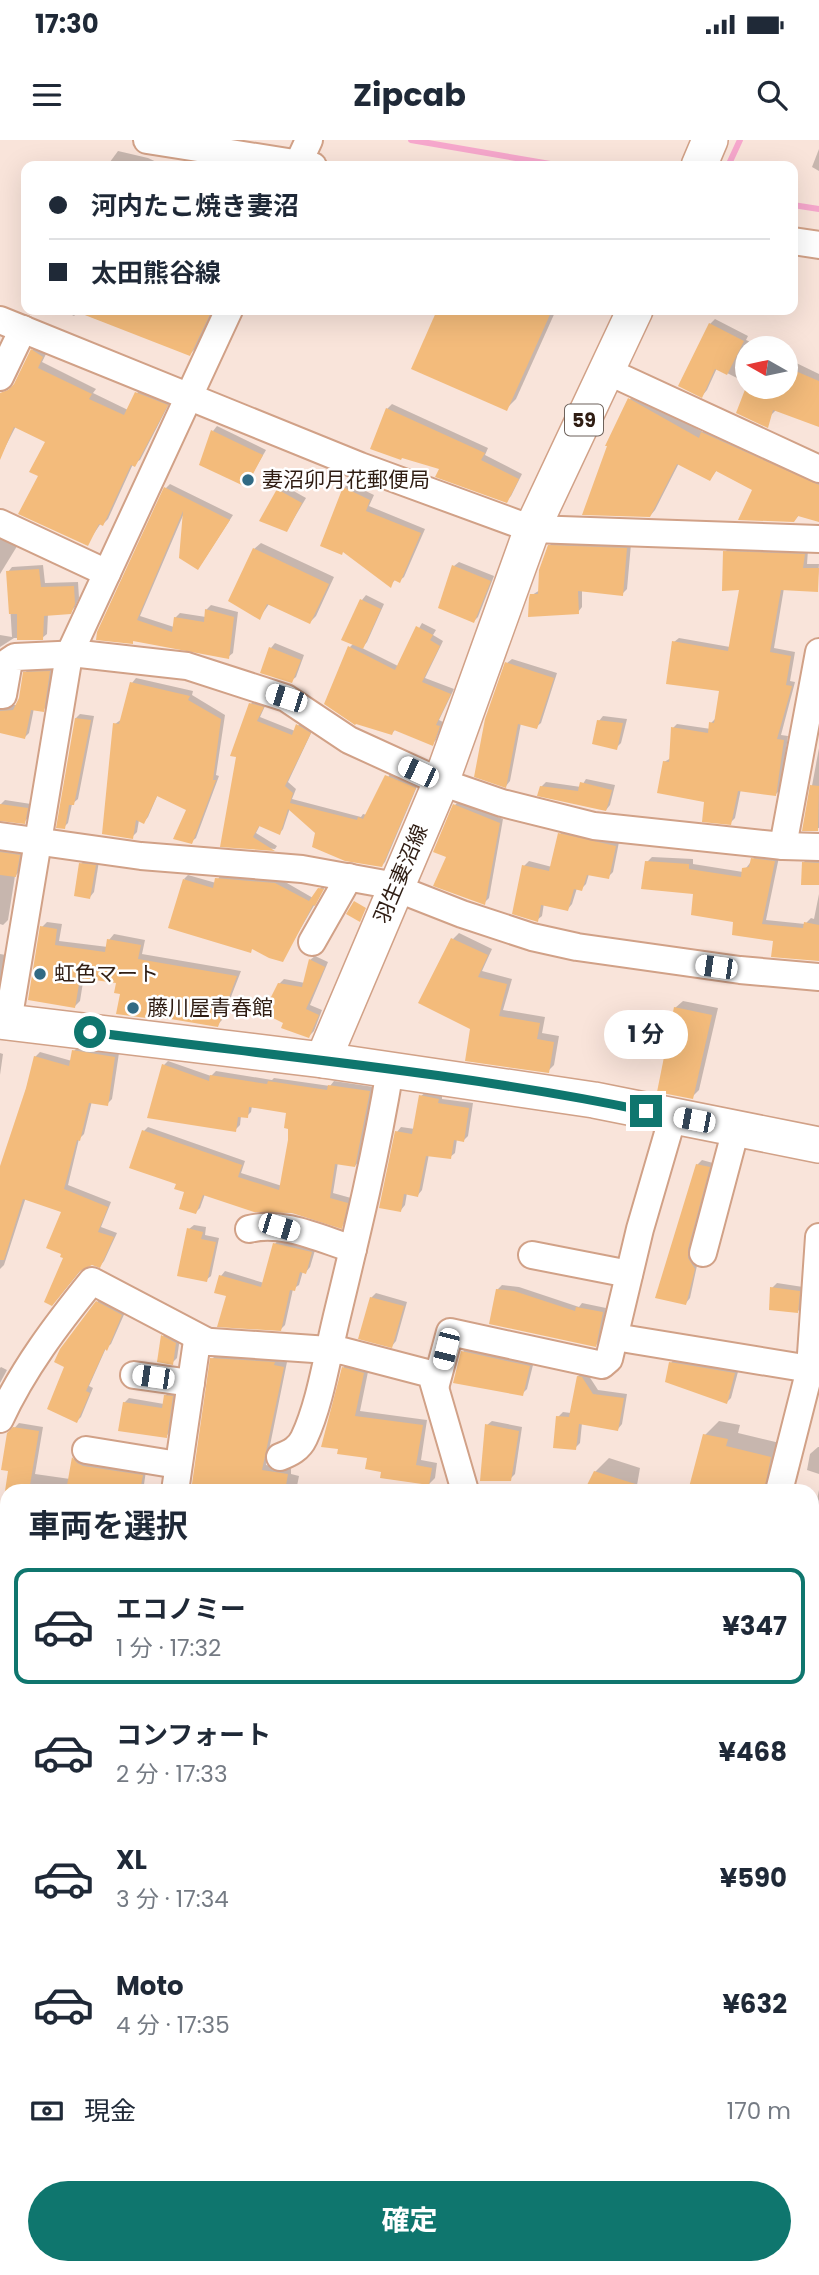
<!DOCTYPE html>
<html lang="ja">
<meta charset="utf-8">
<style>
body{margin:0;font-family:Poppins,"Noto Sans JP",sans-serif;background:#f6f6f7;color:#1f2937;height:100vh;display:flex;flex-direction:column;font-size:26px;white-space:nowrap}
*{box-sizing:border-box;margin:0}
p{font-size:23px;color:#747a83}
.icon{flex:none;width:38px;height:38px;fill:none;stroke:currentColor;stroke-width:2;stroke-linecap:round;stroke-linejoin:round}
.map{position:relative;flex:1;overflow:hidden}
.drawer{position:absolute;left:0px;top:1344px;width:819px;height:791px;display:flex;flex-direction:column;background:#fff;border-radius:21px 21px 0 0;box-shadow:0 7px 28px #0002}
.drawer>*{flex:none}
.top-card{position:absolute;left:21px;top:21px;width:777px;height:154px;border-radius:14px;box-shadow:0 7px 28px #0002;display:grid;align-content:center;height:154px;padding:0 28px;background:#fff}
.needle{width:46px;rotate:279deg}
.controls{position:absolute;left:735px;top:196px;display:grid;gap:14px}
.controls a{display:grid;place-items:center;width:63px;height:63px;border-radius:50%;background:#fff;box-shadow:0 7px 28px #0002;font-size:35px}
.end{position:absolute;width:32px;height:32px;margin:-16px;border:9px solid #0f766e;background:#fff;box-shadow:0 0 0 4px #fff}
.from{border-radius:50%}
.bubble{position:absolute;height:49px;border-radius:24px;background:#fff;box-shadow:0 7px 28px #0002;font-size:23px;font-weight:700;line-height:49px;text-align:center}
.car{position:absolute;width:21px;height:42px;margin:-21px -10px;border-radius:9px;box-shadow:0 0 5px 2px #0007;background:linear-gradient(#fff 24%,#345 0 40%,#fff 0 76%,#345 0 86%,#fff 0)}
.top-card b{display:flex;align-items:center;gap:24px;height:66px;font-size:26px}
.top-card b+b{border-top:2px solid #e0e1e3}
.top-card i{width:18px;height:18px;background:#1f2937}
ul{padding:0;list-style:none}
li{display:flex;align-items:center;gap:21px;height:116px;margin:0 14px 10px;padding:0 14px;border:4px solid transparent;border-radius:14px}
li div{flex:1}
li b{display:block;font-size:26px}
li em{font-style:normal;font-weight:700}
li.selected{border-color:#0f766e}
li>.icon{width:63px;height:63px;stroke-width:1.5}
h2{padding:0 28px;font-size:32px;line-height:84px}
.pay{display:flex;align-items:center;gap:18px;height:77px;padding:0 28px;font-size:26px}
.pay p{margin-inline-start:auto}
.cta{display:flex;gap:14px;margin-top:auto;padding:14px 28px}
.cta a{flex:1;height:80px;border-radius:42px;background:#0f766e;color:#fff;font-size:28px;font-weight:700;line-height:80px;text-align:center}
.status{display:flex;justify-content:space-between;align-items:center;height:49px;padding:0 35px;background:#fff;direction:ltr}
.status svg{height:19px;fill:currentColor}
header{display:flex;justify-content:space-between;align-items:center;height:91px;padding:0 28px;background:#fff;font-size:32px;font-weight:700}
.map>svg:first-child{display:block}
.green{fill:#f2c1a7}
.shadow{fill:#0003}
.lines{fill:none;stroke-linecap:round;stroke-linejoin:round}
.stream{stroke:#f6a7cc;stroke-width:6}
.building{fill:#f3bb7b}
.minor-casing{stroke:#d1a187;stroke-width:30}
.major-casing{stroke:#d1a187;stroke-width:38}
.minor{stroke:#fff;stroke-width:26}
.major{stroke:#fff;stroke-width:35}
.route{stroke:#0f766e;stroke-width:9}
.poi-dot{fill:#316a84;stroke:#fff;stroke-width:2.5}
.labels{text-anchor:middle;stroke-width:5;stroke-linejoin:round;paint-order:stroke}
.shield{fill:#fff;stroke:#6d615a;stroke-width:2}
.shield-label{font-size:19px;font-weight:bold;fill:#2f1d13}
.poi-label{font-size:21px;fill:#2f1d13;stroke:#fff;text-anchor:start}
.street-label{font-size:21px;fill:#2f1d13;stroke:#fff}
</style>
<div class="status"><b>17:30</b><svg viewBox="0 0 49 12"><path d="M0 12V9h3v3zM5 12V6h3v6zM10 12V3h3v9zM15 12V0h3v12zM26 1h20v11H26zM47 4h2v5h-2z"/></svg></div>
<header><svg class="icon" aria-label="menu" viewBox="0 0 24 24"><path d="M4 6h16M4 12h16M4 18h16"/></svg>Zipcab<svg class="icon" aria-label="search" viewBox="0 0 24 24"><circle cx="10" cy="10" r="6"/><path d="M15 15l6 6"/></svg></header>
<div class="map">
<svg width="819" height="2135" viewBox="0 0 819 2135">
<rect width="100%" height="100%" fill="#f9e4da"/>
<path class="green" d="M816 1606 819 1607V1794L812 1793V1623Z"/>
<g class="shadow">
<path d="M819 9V31L812 27Z"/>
<path d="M118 11 148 18 165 26H107Z"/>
<path d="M62 170H215L197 207 190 214 78 172 74 176Z"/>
<path d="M439 170H556L516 259 506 269 413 228Z"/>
<path d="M715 179 748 196 746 200 764 208H747V243L717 228 707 250 702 256 710 184Z"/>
<path d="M37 205 47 212 42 222 96 249 93 253 128 270 137 253 142 248 171 260 140 320 133 324 108 379 103 384 101 383 87 404 41 336 48 301 16 286 0 317V261L4 253 16 245 32 210Z"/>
<path d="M786 218 819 234V285L776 270 770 276 738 272 748 247H786Z"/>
<path d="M635 254 703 292 708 288 819 339V380L800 374 794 381 755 349 717 330 710 339 679 323 655 370 650 376 630 259Z"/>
<path d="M392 264 488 308 485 315 522 334 511 356 506 361 441 328 387 269Z"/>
<path d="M217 286 266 310 246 345 213 291Z"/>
<path d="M349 343 374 355 369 366 425 389 404 437 399 441 396 439 390 445 343 410 322 405 344 348Z"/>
<path d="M170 344 233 375 202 423 184 373 140 476 174 487 175 478 180 473 206 477V470L211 465 238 472 233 513 228 517 135 500 132 502 98 498 166 348Z"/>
<path d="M283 345 306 358 287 390 278 350Z"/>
<path d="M0 395 19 403 0 434Z"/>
<path d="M554 401 631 404 627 449 622 454 582 450V467L578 472 532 455 540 450 549 406Z"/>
<path d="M261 403 334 437 316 476 310 482 269 464 260 477 254 409Z"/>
<path d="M729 408 808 410 807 424H819L817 451 784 448 774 508 795 512 790 541 795 542 781 595 788 596 780 650 776 654 741 649 735 678 730 683 664 622 671 618 673 588 677 584 711 589V583L716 578 721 549 674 502 679 498 730 507 741 448 725 412Z"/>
<path d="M459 422 494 436 478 477 474 481 454 426Z"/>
<path d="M43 425 45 443 78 442 79 458 75 467 70 472 48 474 47 494 42 498H14L0 507V495L12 497 8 432 12 427Z"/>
<path d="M366 455 384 464 367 502 362 508 398 526 422 483 436 490 433 495 443 501 425 538 454 549 439 580 443 582 436 600 432 604 396 589 392 593 350 507 354 503 344 499 362 460Z"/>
<path d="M275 503 304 515 296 537 291 541 262 532 271 508Z"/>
<path d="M512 519 557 533 541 583 536 587 521 583 510 641 506 646 507 523Z"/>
<path d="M54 527 48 565 43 570 34 568 29 593 25 597 0 591V565H16L20 559 25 533 29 528Z"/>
<path d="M136 538 193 551 192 555 225 575 216 635 219 636 196 698 191 702 188 669 158 654 148 677 144 682 139 680 137 692 132 697 115 584 122 579 132 543Z"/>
<path d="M254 560 266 564 260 577 295 591 301 581 313 589 288 642 296 649 292 659 361 677 363 674 367 675 391 632 418 644 385 722 381 726 317 692 290 668 283 689 280 693 260 685 256 693 277 706 275 709 222 705 251 564Z"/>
<path d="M80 574 94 576 78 659 72 664 68 683 64 687 76 578Z"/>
<path d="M603 576 627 579 621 603 616 608 599 581Z"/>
<path d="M819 608V688L804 689Z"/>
<path d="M586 639 615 645 610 665 606 670 541 647 546 642 581 647Z"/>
<path d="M5 660 31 664 29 677 24 682 0 679 1 664Z"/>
<path d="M459 661 503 679 489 758 484 763 448 716 455 665Z"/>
<path d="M564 690 619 702 613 732 608 737 589 734 586 744 581 749 577 748 572 764 568 769 544 763 542 776 537 780 524 726 529 721 552 727 560 694Z"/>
<path d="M0 706 23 711 20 731 15 736 8 780 3 785 0 784Z"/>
<path d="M757 714 779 717 766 780 805 784 811 778 814 779 819 754V820L735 780 647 722 652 717 693 719V724L743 732Z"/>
<path d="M808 718H819V743L803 723Z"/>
<path d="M86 719 99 721 94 752 90 757 81 724Z"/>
<path d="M221 734 280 739 313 758 323 745H326L282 820 184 739 188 735 216 743Z"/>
<path d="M47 782 62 784 59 801 108 807 109 800 114 794 145 800 142 814 241 831 222 880 217 885 148 874 146 877 122 852 118 842 84 836 80 861 75 866 42 787Z"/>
<path d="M459 793 492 809 482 831 512 839 503 870 545 877 542 893 559 896 554 925 548 931 472 888 453 799Z"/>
<path d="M0 814 6 815 0 851Z"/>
<path d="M315 816 328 822 310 865 322 870 314 891 309 896 285 882 279 844 284 839 305 843 310 820Z"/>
<path d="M683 861 718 868 699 950 692 957 675 868Z"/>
<path d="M78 907 119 913 112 959 107 964 92 961 84 994 79 999 68 1045 111 1062 101 1087 117 1093 104 1121 100 1126 93 1124 85 1125 57 1159 66 1117 63 1071 26 1057 4 1125 0 1129V1029L4 1030 35 917 40 912 72 921 74 911Z"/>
<path d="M0 913 3 914 0 935Z"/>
<path d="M168 921 211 936 216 931 272 940 274 938 330 946 334 941 374 947 359 1021 355 1026 338 1022 333 1053 351 1058 346 1082 341 1087 292 1072 205 1054 200 1068 196 1072 186 1051 178 1043 144 991 148 987 245 1021 241 1033 282 1046 290 1000 288 972 252 966 251 972 247 976H241L240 985 235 990 164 925Z"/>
<path d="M426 952 442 955V959L473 963 468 996 464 1000 457 999 455 1013 450 1017 429 1014 422 1050 418 1055 407 1053 405 1065 401 1070 397 992 401 987 415 989 421 956Z"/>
<path d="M702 1020 713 1023 692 1103V1113L698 1121 690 1158 686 1163 657 1156 697 1025Z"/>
<path d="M194 1085 206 1087 205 1095 219 1098 211 1136 206 1140 189 1089Z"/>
<path d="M279 1099 316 1107 310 1127 306 1132 303 1131 299 1145 293 1149 285 1185 281 1189 229 1155 221 1136 225 1131 264 1143 275 1104Z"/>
<path d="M777 1143 803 1147 802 1167 797 1172 772 1148Z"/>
<path d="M502 1145 519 1147 579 1167 582 1163 606 1168 600 1201 595 1206 497 1150Z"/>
<path d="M376 1153 407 1162 396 1201 392 1206 371 1158Z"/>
<path d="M102 1158 126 1170 111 1204 106 1208 89 1246 93 1248 81 1277 77 1281 97 1162Z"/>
<path d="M167 1192 180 1198 177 1218 172 1223 163 1196Z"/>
<path d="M468 1207 534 1221 527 1249 522 1254 463 1211Z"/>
<path d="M217 1214 278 1218V1221L287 1222 266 1325 291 1329V1334L299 1336 296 1351H193L212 1219Z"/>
<path d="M675 1218 739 1228 731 1258 727 1262 671 1223Z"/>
<path d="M349 1222 369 1227 360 1271 427 1280 421 1320 437 1323 435 1338 429 1344 383 1330 369 1317 339 1312 343 1228Z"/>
<path d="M1 1227 7 1230 0 1243V1228Z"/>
<path d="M583 1232 587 1233 598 1250 627 1254 622 1284 618 1289 582 1283 580 1303 575 1308 558 1277 563 1272 571 1273 578 1236Z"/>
<path d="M170 1251 177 1252 171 1291 166 1296 124 1263 129 1258 164 1264 165 1256Z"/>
<path d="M492 1281 522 1287 515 1334 510 1339 487 1285Z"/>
<path d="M719 1281 740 1285 738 1293 784 1304 776 1351H690L705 1295Z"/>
<path d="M19 1283 43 1287 35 1334 70 1339 74 1317 77 1314 146 1331 143 1351H7L10 1330 9 1294Z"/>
<path d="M818 1307H819V1334L807 1330 810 1314Z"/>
<path d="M609 1318 640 1328 636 1351H586L595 1332Z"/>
<path d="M819 1350V1385L815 1384 813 1378Z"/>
<path d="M0 1365 7 1367V1393L0 1392Z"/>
<path d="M812 1440 819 1442V1494H812Z"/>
<path d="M819 1524V1572H812V1554Z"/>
<path d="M818 1800H819V1864L812 1863V1805Z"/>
<path d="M812 1910 819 1911V2016L812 2015Z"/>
<path d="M419 2128H477L474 2135H416Z"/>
<path d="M522 2128H617L618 2129 613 2135H519Z"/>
<path d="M669 2128H796V2135H720L701 2131 699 2135H669Z"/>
</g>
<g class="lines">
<g class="stream">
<path d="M411 0 562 26"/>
<path d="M728 26 740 0"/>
<path d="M793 65 819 69"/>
</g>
</g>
<g class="building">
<path d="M72 170H212L190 216Z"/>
<path d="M437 170H552L507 271 411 229Z"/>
<path d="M709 183 744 201 727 235 715 229 702 258 678 246Z"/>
<path d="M31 209 43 217 38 228 92 254 89 259 124 275 135 252 168 265 135 327 131 325 103 386 99 384 88 406 18 374 38 336 29 332 45 302 14 287 0 320V253L8 250 14 244Z"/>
<path d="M786 227 819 241V287L773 270 768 288 736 273 746 247H786Z"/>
<path d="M628 258 699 298 701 292 819 345V382L798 376 794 382 738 380 752 350 716 331 710 341 677 324 650 377 582 375 607 306H605Z"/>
<path d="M386 268 485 313 481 320 519 339 507 363 435 337 439 329 402 318 401 320 370 309Z"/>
<path d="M211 290 263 315 246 347 199 325Z"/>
<path d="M164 347 230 380 198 430 179 418 183 371 137 480 172 492 174 477 204 482 205 469 234 477 229 519 133 501V504L96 500 97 492Z"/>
<path d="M343 347 370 360 366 371 421 393 400 443 394 440 391 448 343 412 342 415 320 406Z"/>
<path d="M277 349 302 363 287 392 259 381Z"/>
<path d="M548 405 627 408 623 456 578 451 579 474 528 477 529 458 530 454H538L539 430Z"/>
<path d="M253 408 329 444 310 484 267 464 260 480 228 461Z"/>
<path d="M723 411 805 414 803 428H819L818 452 781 450 770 512 791 516 786 545 792 546 777 599 784 600 776 656 738 651 731 685 702 682 704 662 657 653 663 621 669 622 671 587 708 593 709 582 714 583 719 551 666 544 672 501 728 511 739 450 722 451Z"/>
<path d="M452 425 491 441 474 483 438 468Z"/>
<path d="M39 429 41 447 74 446 75 464 71 474 44 476 43 500H17V474H9L6 431Z"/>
<path d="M360 459 381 469 363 509 341 500Z"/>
<path d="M416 486 433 495 430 500 440 506 422 542 451 554 436 585 440 586 433 606 394 590 392 595 356 584 355 585 324 564 348 506 395 530Z"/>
<path d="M269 507 301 520 292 543 260 533Z"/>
<path d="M505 522 554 538 537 589 518 584 506 648 474 637 485 579Z"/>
<path d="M50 531 44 572 31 570 25 599 0 593V571L13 570 19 558 23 532Z"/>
<path d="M130 542 190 556 188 560 221 579 213 640H216L192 704 173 699 186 670 157 656 144 684 136 680 133 699 102 694 113 583 119 584Z"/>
<path d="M249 563 264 567 257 581 292 595 296 584 311 593 285 646 293 653 290 663 357 680 358 677 363 679 385 635 416 648 382 727 345 721 312 707 315 693 288 669 280 695 259 686 253 697 275 711 220 707 236 617 230 616Z"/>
<path d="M75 578 91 580 74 665H69L65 689 56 688Z"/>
<path d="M597 580 623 583 617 610 592 604Z"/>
<path d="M580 642 612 650 606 671 537 656 540 646 578 651Z"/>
<path d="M810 645 819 646 818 691H802Z"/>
<path d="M0 664 28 668 25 684 0 681Z"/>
<path d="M453 664 500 683 485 765 433 746 446 717 433 712Z"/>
<path d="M558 693 616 706 609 739 587 735 582 751 574 749 568 771 541 765 538 782 512 774 522 725 549 731Z"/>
<path d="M0 712 20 715 16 737 0 735Z"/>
<path d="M751 718 775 721 762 784 803 788 804 782 819 785V821L771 817 773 801 732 795 733 782 691 775 693 754 641 749 645 721 689 724V729L741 737 742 728 749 727Z"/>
<path d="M802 722 819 723V745H801Z"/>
<path d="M79 723 96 725 90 759 74 756Z"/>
<path d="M215 738 275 743 309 761 318 748 324 749 315 766 313 765 283 822 269 818 252 809 251 813 168 788 183 739 213 748Z"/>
<path d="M354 761 366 768 360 782 346 774Z"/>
<path d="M40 786 57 789 55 805 105 812 107 799 141 805 138 819 237 836 218 887 147 875 146 878 116 874 120 854 114 853 116 843 80 838 75 868 28 860Z"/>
<path d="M451 798 488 815 478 837 507 844 499 876 540 883 537 899 554 902 549 933 465 921 470 889 418 863Z"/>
<path d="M309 819 325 827 306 869 319 875 309 898 281 888 283 883 263 873 278 843 302 847Z"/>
<path d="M674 867 712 875 693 959 657 952Z"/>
<path d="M72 910 115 917 108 966 89 963 80 1001 77 1000 64 1049 108 1067 98 1092 114 1097 100 1128 92 1125 80 1131 52 1166 44 1162 63 1118 60 1117 61 1114 46 1108 61 1072 23 1059 4 1120H0V1026L26 948 34 916 69 926Z"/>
<path d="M162 924 209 941 210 935 267 944 268 941 327 950 328 945 370 951 355 1027 335 1024 330 1058 348 1063 342 1089 292 1073 254 1072 203 1055 196 1074 179 1069 184 1052 174 1049 176 1044 129 1028 142 990 242 1025 238 1037 279 1050 288 1000V989L284 988 286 973 249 967 248 978 238 977 236 992 147 978Z"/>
<path d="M419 955 439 959 438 963 469 968 464 1002 454 1000 451 1019 426 1016 418 1057 404 1054 401 1072 379 1068 395 991 412 994Z"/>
<path d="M696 1024 710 1027 688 1109V1118L695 1129 686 1165 655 1158Z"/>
<path d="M187 1088 203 1092 201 1099 216 1102 207 1142 177 1136Z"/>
<path d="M273 1103 312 1112 306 1134 300 1132 295 1151 290 1150 281 1191 217 1187 226 1156 214 1153 219 1135 261 1147Z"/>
<path d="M770 1147 800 1151 798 1173 769 1170Z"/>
<path d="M496 1149 514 1151 575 1171 576 1167 603 1172 596 1207 489 1184Z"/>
<path d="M370 1157 404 1166 392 1208 358 1199Z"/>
<path d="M96 1161 122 1175 107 1211 105 1209 86 1251 90 1253 77 1283 47 1269 64 1227 54 1222 60 1209Z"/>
<path d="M161 1195 176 1203 173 1225 157 1222Z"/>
<path d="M461 1211 530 1226 523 1256 453 1243Z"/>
<path d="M210 1218 275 1222 274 1225 284 1227 262 1330 288 1334 285 1351H248L192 1344Z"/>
<path d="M669 1222 735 1233 727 1264 665 1242Z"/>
<path d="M342 1227 364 1233 355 1276 423 1285 416 1325 432 1328 429 1345 380 1338 381 1332 365 1329 367 1318 337 1314 338 1309 321 1307Z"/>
<path d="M577 1236 582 1237 593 1254 624 1258 618 1291 579 1284 576 1310 553 1308 556 1276 569 1277Z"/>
<path d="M164 1255 173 1256 167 1298 118 1291 123 1262 162 1268Z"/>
<path d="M485 1284 519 1291 511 1341H480Z"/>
<path d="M13 1287 39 1291 29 1351H5L8 1331 1 1330 7 1293Z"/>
<path d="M703 1294 728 1299 726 1306 771 1317 764 1351H688Z"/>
<path d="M72 1317 77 1323 83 1326 143 1335 140 1351H66Z"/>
<path d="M594 1331 645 1347 644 1351H584Z"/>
</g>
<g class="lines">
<g class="minor-casing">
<g id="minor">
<path d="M147 0 313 26"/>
<path d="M297 26 309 0"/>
<path d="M793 101 819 105"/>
<path d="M0 180 360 326 532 389 819 399"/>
<path d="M607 231 819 329"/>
<path d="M0 237 23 189"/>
<path d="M0 383 107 433"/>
<path d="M0 555H3L9 521 15 517 80 514 187 526 286 558 349 600 441 642 502 663 594 686 783 706 819 707"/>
<path d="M0 696 141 716 302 729 396 746 411 754 462 774 532 797 577 807 740 830 819 837"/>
<path d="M783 706 819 512"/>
<path d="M312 802 349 737"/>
<path d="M8 882 69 515 229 170"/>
<path d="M249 1089C282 1080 321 1099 353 1109"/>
<path d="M703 1113 736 989"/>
<path d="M532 1115 629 1134"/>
<path d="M615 1197 810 1229"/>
<path d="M134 1235 191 1243"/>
<path d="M436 1244 450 1192 602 1225 609 1219 640 1089 673 976"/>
<path d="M0 1279C23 1229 57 1184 92 1141L208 1202"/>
<path d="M86 1310 178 1325"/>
<path d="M280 1317C290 1313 299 1309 304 1298 320 1264 327 1217 336 1180 356 1097 376 1015 390 930"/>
<path d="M175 1351 197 1201 343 1211 431 1234 465 1351"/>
<path d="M779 1351 810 1229 819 1097"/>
<path d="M0 1481 7 1483"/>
<path d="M812 1588 819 1589"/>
<path d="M4 1766 7 1767"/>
<path d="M0 1842 7 1845"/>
<path d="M812 1898 819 1899"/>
<path d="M0 1986 7 1964"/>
<path d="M0 2057 7 2059"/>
<path d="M225 2128 232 2135"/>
<path d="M628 2128 631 2135"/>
<path d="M116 2135 118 2128"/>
<path d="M161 2135 164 2128"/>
</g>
</g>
<g class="major-casing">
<g id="major">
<path d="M699 26 710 0"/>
<path d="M0 881 323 920 594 960 819 1005"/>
<path d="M323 920 441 642 532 389 635 170"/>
</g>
</g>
<use href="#minor" class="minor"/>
<use href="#major" class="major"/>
</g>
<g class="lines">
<path class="route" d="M90 892C275 916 463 933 646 971"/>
</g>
<g class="poi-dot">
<circle cx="248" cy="340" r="7"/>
<circle cx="40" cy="834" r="7"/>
<circle cx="133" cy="868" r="7"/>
</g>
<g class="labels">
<rect class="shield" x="565" y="264.5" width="38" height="31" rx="5"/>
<g class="shield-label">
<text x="584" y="287">59</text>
</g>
<g class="poi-label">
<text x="262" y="347">妻沼卯月花郵便局</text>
<text x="54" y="841">虹色マート</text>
<text x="147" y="875">藤川屋青春館</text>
</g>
<g class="street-label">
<text transform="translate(401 734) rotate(-67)" y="7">羽生妻沼線</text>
</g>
</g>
</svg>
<div class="controls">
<a><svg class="needle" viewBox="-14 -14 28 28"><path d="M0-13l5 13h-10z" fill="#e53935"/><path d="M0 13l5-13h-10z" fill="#747a83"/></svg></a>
</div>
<i class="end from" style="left:90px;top:892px"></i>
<i class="end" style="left:646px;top:971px"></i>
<div class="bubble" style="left:604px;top:870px;width:84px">1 分</div>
<i class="car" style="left:286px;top:558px;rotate:288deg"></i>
<i class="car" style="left:418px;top:632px;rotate:295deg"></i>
<i class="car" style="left:716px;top:827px;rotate:278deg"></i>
<i class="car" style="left:694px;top:980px;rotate:281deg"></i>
<i class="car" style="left:279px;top:1087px;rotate:107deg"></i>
<i class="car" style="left:446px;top:1209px;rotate:194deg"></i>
<i class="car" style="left:153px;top:1237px;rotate:278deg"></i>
<div class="top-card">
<b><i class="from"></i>河内たこ焼き妻沼</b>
<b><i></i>太田熊谷線</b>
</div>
<section class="drawer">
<h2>車両を選択</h2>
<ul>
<li class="selected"><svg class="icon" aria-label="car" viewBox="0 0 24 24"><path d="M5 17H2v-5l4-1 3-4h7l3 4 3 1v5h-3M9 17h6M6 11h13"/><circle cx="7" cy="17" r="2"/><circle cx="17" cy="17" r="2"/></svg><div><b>エコノミー</b><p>1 分 · 17:32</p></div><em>¥347</em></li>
<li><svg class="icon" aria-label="car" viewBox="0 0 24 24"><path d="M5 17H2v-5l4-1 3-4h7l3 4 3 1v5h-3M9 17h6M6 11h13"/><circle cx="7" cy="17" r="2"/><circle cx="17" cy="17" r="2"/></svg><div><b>コンフォート</b><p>2 分 · 17:33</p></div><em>¥468</em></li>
<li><svg class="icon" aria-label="car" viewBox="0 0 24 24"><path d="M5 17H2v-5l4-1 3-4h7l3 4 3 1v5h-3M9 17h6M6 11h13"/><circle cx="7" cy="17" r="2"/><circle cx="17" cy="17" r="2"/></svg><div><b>XL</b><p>3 分 · 17:34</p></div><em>¥590</em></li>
<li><svg class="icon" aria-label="car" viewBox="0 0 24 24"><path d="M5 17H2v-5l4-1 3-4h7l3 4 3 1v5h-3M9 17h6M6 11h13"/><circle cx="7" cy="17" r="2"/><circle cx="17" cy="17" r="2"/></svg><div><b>Moto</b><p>4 分 · 17:35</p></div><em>¥632</em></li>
</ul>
<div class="pay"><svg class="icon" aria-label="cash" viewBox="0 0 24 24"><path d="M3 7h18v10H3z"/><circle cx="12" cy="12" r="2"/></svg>現金<p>170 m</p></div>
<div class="cta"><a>確定</a></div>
</section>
</div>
